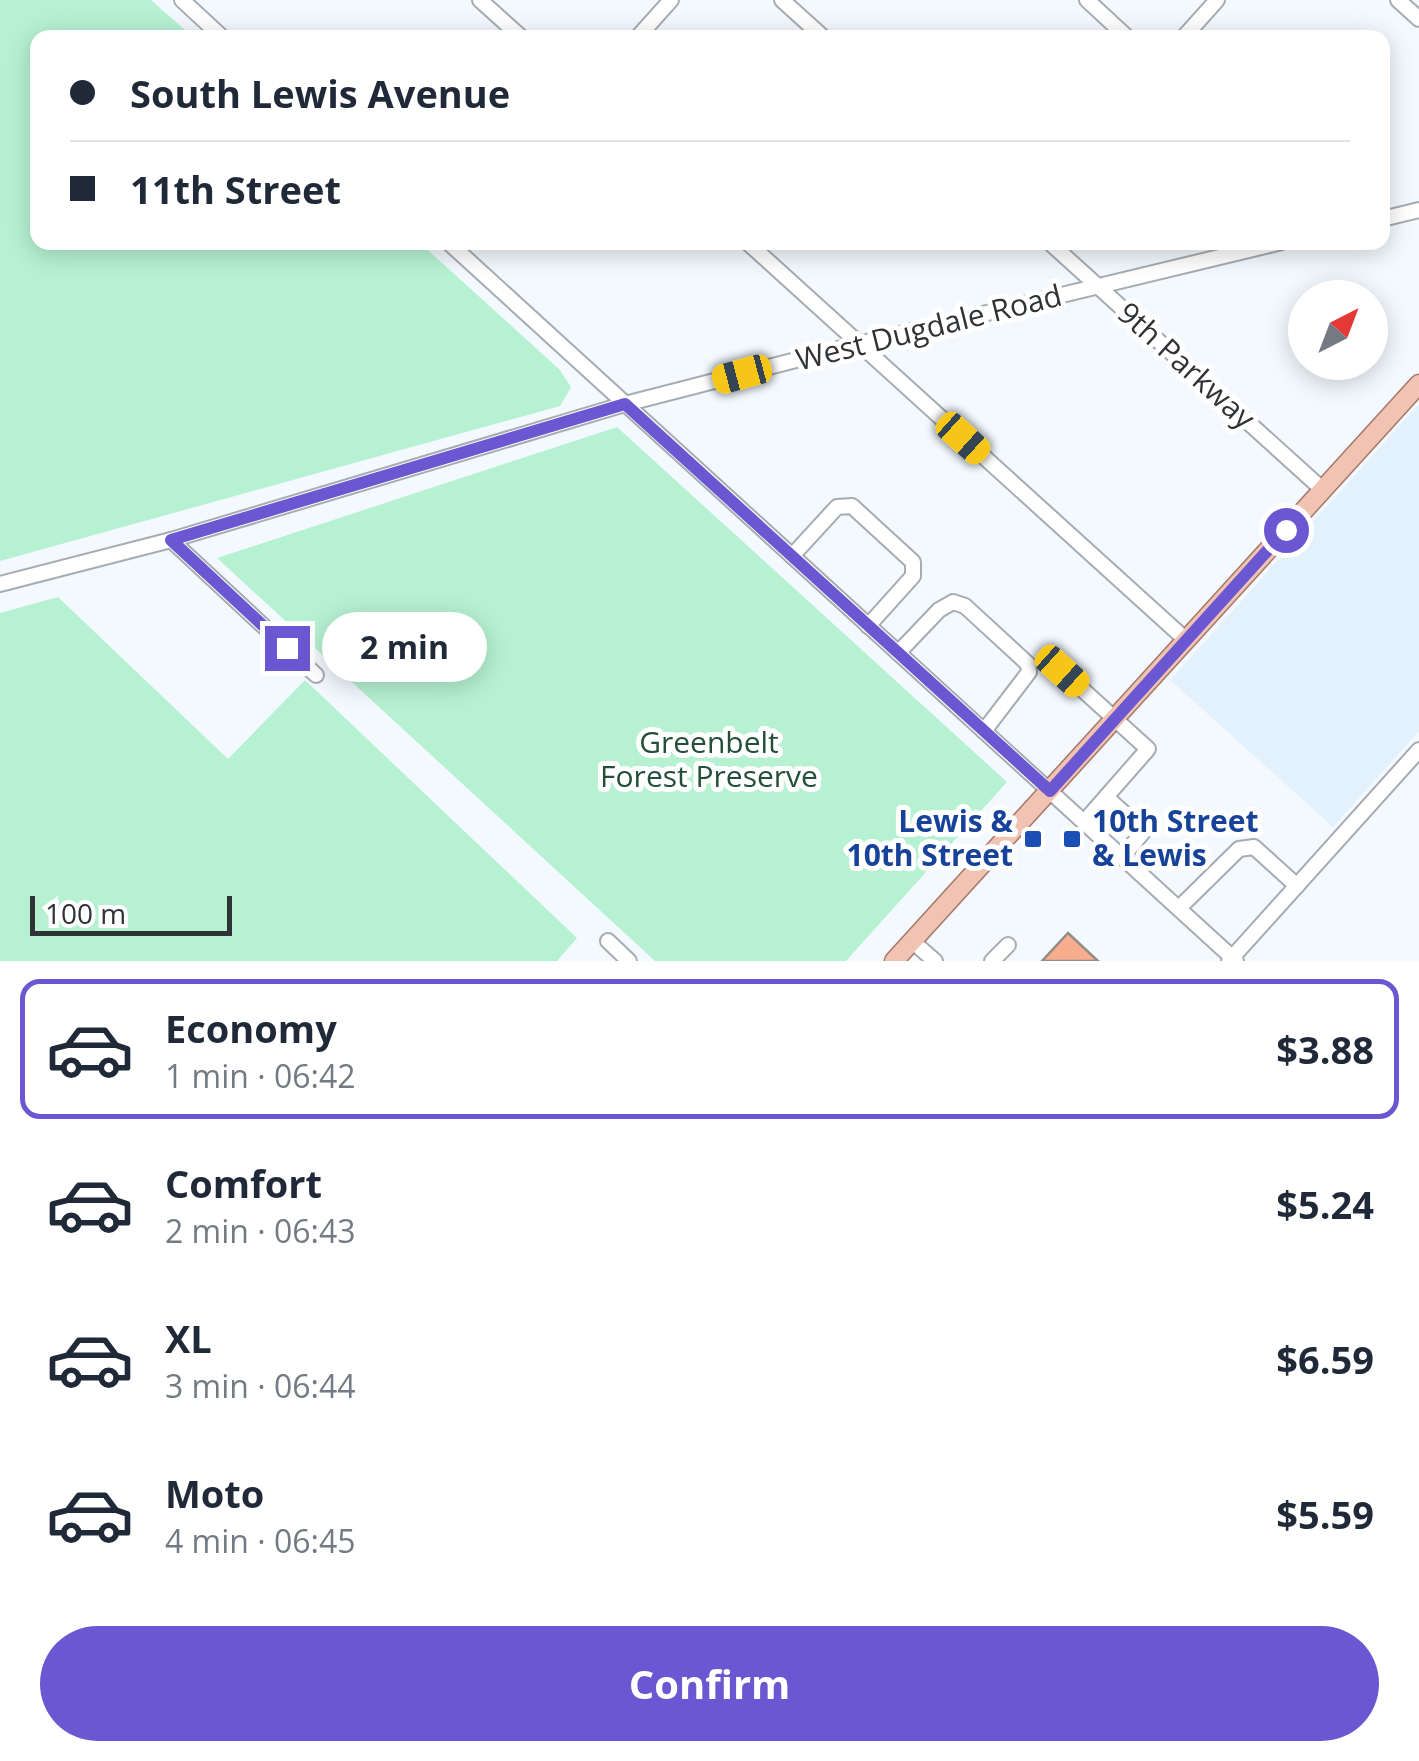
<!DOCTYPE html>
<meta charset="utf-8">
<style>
body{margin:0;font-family:"Open Sans",sans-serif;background:#f2f2f3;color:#1f2937;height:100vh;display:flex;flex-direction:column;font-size:38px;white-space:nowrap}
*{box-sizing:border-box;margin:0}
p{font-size:32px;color:#747a83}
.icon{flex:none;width:55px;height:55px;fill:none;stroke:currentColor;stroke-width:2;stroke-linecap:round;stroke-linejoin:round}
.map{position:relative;height:961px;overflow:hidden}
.details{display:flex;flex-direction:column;background:#fff;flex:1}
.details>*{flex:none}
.hud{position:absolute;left:30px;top:30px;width:1360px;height:220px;border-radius:20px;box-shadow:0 5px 25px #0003;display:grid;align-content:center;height:220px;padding:0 40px;background:#fff}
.needle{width:65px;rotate:42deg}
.fabs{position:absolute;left:1288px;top:280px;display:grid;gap:20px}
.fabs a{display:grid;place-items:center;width:100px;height:100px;border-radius:50%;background:#fff;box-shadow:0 5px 25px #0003;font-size:50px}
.scale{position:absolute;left:30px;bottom:25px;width:202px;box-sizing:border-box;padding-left:10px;border:5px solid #303336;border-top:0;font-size:28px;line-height:35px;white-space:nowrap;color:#303336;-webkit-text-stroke:8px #fff;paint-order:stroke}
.end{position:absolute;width:45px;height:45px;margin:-22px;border:12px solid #6b57d1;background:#fff;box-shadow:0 0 0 5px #fff}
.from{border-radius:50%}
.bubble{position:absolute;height:70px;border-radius:35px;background:#fff;box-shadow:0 5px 25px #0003;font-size:32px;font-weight:700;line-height:70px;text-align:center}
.car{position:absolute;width:30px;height:60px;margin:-30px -15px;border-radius:12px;box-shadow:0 0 8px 2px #0007;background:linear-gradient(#f5c518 24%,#345 0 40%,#f5c518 0 76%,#345 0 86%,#f5c518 0)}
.hud b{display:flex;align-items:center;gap:35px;height:95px;font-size:38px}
.hud b+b{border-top:2px solid #e0e1e3}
.hud i{width:25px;height:25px;background:#1f2937}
ul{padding:18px 0 0;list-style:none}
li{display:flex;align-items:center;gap:30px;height:140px;margin:0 20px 15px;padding:0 20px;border:5px solid transparent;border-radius:20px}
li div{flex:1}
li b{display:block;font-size:38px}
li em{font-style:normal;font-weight:700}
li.active{border-color:#6b57d1}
li>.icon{width:90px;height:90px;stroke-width:1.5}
.action{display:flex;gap:20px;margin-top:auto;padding:20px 40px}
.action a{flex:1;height:115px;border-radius:60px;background:#6b57d1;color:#fff;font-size:40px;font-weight:700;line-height:115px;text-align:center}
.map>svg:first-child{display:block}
.built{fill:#e3f1fd}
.green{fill:#b6f2d2}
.building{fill:#f8ae8e;stroke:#948c88;stroke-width:2.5}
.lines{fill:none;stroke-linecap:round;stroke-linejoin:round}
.minor-casing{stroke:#a5acb2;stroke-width:18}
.major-casing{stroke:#a67767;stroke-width:21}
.minor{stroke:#fff;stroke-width:14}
.major{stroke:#f0c3b3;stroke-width:18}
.route{stroke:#6b57d1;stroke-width:12}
.transit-dot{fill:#1a4fb4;stroke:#fff;stroke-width:4}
.labels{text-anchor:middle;stroke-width:10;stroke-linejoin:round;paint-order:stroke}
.street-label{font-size:30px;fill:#303336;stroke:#fff}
.park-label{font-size:30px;fill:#234f3a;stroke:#fff}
.transit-label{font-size:30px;font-weight:bold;fill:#164399;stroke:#fff;text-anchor:end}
</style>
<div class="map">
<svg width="1419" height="961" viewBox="0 0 1419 961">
<rect width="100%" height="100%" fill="#f3f9fe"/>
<path class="built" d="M1419 404V731L1333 827 1170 680Z"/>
<g class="green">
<path d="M0 0H151L193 37 38 38V242L420 243 559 369 571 387 560 406 0 561Z"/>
<path d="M617 427 1007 782 846 961H655L217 558Z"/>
<path d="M58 597 228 759 305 680 577 938 557 961H0V613Z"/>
</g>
<path class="building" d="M1068 933 1098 961H1042Z"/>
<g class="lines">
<g class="minor-casing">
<g id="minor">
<path d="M182 0 223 38"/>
<path d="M480 0 522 38"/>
<path d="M782 0 824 38"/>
<path d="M1087 0 1128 38"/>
<path d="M1398 0 1419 19"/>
<path d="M637 38 671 0"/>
<path d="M1183 38 1217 0"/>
<path d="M1382 219 1419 210"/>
<path d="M448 242 1236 961"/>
<path d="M747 242 1186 640"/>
<path d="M1049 242 1323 490"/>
<path d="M171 540 316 675"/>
<path d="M792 556 837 507 852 506 913 562V576L868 626"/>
<path d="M0 584 171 540 625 404 858 344 1282 242"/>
<path d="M898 653 939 610 953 602 965 606 1028 664 1029 672 984 731"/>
<path d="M1062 671 1148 749 1084 822"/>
<path d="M1106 797 1144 831 1122 857"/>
<path d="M1179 908 1239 849 1254 847 1297 886"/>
<path d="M608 941 629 961"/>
<path d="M912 941 935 961"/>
<path d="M992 961 1008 945"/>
<path d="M1229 961 1419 750"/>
</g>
</g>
<g class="major-casing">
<path id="major" d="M894 961 1419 384"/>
</g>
<use href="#minor" class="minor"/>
<use href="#major" class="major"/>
</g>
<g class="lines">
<path class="route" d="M287 648 171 540 625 404 1050 791 1286 530"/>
</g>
<g class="transit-dot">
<rect x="1023" y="829" width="20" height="20" rx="5"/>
<rect x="1062" y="829" width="20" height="20" rx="5"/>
</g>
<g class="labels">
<g class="street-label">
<text transform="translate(929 328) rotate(-14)" y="10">West Dugdale Road</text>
<text transform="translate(1186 366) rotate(42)" y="10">9th Parkway</text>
</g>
<g class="park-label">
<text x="709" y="753">Greenbelt<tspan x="709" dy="34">Forest Preserve</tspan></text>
</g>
<g class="transit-label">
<text x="1013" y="832">Lewis &amp;<tspan x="1013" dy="34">10th Street</tspan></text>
<text x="1092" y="832" text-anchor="start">10th Street<tspan x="1092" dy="34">&amp; Lewis</tspan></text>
</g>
</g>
</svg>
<div class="fabs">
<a><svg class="needle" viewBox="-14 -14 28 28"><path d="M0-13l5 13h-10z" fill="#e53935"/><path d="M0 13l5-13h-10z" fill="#747a83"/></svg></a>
</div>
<div class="scale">100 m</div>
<i class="end from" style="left:1286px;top:530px"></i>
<i class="end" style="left:287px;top:648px"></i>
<div class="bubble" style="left:322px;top:612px;width:165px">2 min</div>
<i class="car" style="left:742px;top:374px;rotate:255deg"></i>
<i class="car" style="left:963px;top:438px;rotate:132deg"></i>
<i class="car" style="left:1062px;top:671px;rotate:132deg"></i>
<div class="hud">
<b><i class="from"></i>South Lewis Avenue</b>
<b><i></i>11th Street</b>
</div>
</div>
<section class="details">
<ul>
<li class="active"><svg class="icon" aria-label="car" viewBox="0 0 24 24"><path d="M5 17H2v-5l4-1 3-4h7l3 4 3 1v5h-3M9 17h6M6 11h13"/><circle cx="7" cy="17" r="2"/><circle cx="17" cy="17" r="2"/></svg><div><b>Economy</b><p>1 min · 06:42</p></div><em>$3.88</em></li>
<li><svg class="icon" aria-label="car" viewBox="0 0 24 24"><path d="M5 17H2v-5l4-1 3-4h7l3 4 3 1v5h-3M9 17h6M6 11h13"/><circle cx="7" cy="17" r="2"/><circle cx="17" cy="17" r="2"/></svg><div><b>Comfort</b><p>2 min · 06:43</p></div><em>$5.24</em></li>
<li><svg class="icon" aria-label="car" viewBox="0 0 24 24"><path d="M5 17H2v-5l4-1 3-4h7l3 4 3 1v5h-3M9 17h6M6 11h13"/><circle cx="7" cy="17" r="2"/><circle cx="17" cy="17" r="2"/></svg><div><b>XL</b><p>3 min · 06:44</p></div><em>$6.59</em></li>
<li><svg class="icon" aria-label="car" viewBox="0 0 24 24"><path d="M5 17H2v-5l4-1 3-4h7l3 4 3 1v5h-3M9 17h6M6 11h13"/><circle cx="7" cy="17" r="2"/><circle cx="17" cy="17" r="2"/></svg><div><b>Moto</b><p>4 min · 06:45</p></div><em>$5.59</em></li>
</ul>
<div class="action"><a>Confirm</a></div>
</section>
